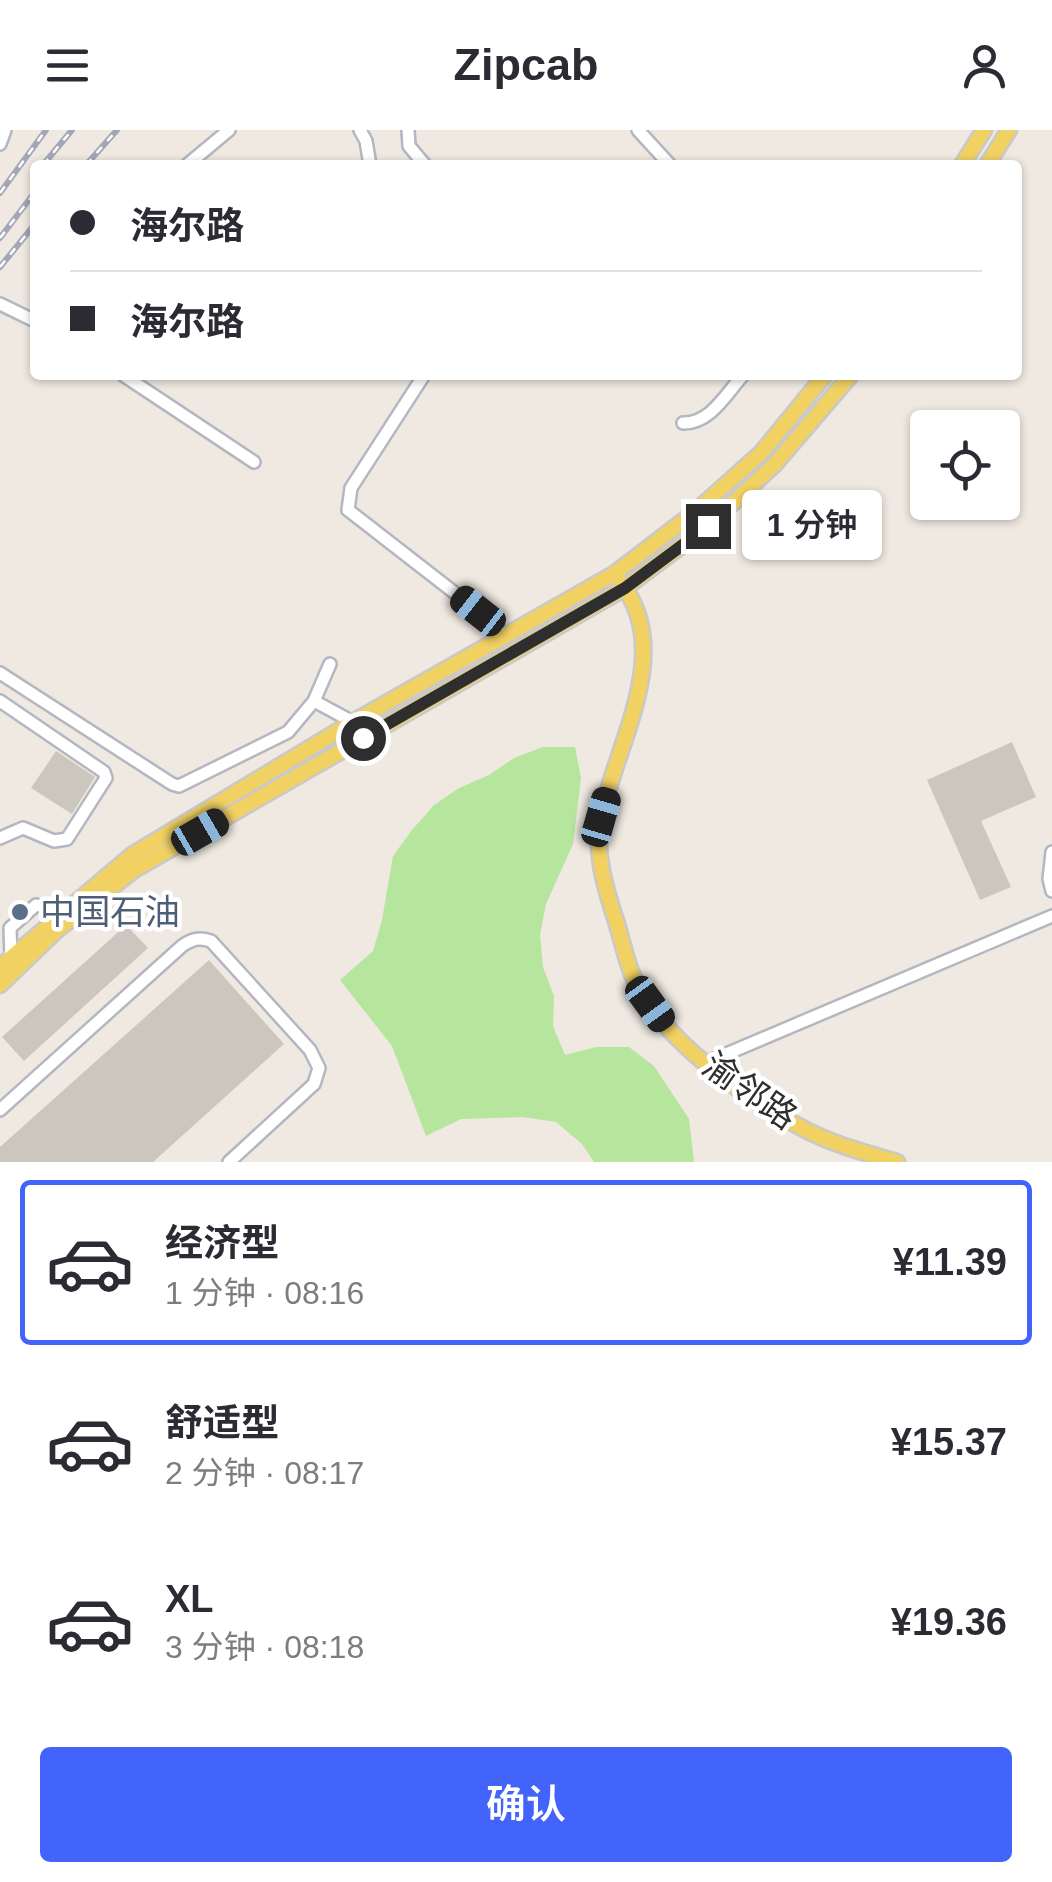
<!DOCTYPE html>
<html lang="zh">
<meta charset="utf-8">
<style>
body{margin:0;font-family:Arial,"Noto Sans SC",sans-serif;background:#f7f7f7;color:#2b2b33;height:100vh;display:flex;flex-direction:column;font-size:38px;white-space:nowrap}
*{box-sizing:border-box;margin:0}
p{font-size:32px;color:#7c7c81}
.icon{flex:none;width:55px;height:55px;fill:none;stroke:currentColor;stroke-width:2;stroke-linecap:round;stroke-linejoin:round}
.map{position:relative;height:1032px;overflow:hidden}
.sheet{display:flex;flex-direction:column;background:#fff;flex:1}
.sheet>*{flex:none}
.hud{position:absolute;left:30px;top:30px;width:992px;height:220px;border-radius:10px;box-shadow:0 2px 8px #0004;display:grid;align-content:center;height:220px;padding:0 40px;background:#fff}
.buttons{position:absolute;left:910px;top:280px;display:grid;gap:20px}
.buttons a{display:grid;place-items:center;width:110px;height:110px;border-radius:10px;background:#fff;box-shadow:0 2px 8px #0004;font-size:50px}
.end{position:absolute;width:45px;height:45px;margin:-22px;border:12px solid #2e2e2e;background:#fff;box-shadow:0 0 0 5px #fff}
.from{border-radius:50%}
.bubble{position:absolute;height:70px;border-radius:10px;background:#fff;box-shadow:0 2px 8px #0004;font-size:32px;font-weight:600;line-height:70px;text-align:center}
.car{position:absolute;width:30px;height:60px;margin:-30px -15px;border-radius:12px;box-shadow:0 0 8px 2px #0007;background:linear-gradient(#222 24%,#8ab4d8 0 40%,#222 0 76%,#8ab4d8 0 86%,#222 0)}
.hud b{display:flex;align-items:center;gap:35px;height:95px;font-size:38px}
.hud b+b{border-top:2px solid #e1e1e2}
.hud i{width:25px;height:25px;background:#2b2b33}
ul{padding:18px 0 0;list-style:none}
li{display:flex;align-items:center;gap:30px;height:165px;margin:0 20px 15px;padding:0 20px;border:5px solid transparent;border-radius:10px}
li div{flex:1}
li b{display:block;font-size:38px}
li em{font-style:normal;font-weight:600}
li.current{border-color:#4264fb}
li>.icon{width:90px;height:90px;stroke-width:1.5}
.cta{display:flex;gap:20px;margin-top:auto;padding:20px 40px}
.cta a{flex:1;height:115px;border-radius:10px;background:#4264fb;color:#fff;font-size:40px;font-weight:600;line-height:115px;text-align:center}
header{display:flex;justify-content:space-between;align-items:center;height:130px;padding:0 40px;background:#fff;font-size:45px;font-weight:600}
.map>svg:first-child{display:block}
.green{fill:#b6e59e}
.building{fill:#cbc7bf}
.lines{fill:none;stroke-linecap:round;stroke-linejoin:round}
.minor-casing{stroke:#b4b7c1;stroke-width:16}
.major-casing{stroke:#c9c9c9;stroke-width:19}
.minor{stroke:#fff;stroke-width:11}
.major{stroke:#f2d163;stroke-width:14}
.rail-casing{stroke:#a3a6b8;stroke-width:6}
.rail{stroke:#fff;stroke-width:2.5;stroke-dasharray:8;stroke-linecap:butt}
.route{stroke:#2e2e2e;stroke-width:12}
.service-dot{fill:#5c6f8a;stroke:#fff;stroke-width:4}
.labels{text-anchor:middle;stroke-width:9;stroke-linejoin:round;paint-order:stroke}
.service-label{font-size:35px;fill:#4e5e75;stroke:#fff;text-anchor:start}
.street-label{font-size:35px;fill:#2e2e2e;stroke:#fff}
</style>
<header><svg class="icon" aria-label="menu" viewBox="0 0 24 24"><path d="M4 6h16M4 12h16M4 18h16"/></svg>Zipcab<svg class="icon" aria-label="person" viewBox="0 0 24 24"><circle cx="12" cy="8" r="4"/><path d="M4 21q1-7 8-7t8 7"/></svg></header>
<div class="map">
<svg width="1052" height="1032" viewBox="0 0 1052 1032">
<rect width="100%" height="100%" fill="#efe9e1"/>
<path class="green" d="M543 617H575L581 648 573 714 546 774 540 805 543 837 554 866 553 896 565 925 596 917H629L654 936 689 989 694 1032H594L582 1014 556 992 523 987 461 989 426 1006 392 916 340 850 373 821 382 790 393 726 412 700 434 675 459 658 489 645 514 628Z"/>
<g class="building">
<path d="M1012 612 1036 667 981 691 1011 757 980 770 927 650Z"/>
<path d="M56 621 95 647 72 684 31 658Z"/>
<path d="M126 795 148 818 24 931 2 907Z"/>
<path d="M209 830 284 914 153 1032H0V1017Z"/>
</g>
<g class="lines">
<g class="minor-casing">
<g id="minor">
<path d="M360 0 366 11 370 35"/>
<path d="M408 0 409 16 425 35"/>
<path d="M638 0 670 35"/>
<path d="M0 14 5 0"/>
<path d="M187 35 229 0"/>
<path d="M0 174 35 191"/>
<path d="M123 245 254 332"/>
<path d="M424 245 351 358 348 380 478 481 503 506"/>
<path d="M683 293C710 294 726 264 743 245"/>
<path d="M0 543 172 654 179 656 288 602 314 571 330 534"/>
<path d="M0 571 104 642 106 648 67 709 54 711 23 698 0 708"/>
<path d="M314 571 353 592"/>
<path d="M1052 722 1049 749 1052 761"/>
<path d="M11 829 10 798 36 775 64 782"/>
<path d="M705 933 1052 786"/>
<path d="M0 980 182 816C192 809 199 807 211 811L310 920 319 938 314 954 229 1032"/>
</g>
</g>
<g class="major-casing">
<g id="major">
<path d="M962 35 984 0"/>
<path d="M987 35 1009 0"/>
<path d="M621 453C675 522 616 614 601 687 594 723 605 757 616 791 622 810 626 831 634 849 661 909 747 970 804 999 832 1014 866 1023 897 1032"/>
<path d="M0 837 132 725 353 592 614 444 695 382 762 322 825 245"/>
<path d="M0 855 57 800 134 740 625 458 708 396 774 335 851 245"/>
</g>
</g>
<use href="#minor" class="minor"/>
<use href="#major" class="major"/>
<g class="rail-casing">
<g id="rail">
<path d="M43 35 72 0"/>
<path d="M86 35 117 0"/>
<path d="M0 63 46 0"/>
<path d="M0 108 35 62"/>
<path d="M0 137 35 94"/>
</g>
</g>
<use href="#rail" class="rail"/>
</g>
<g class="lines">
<path class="route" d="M363 608 625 458 708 396"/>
</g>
<circle class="service-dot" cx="20" cy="782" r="10"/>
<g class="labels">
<g class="service-label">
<text x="40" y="794">中国石油</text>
</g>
<g class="street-label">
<text transform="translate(750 961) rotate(35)" y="12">渝邻路</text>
</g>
</g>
</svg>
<div class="buttons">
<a><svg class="icon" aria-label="locate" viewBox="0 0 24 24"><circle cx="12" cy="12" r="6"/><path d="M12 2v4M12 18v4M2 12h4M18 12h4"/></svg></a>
</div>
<i class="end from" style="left:363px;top:608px"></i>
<i class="end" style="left:708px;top:396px"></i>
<div class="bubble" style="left:742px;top:360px;width:140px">1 分钟</div>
<i class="car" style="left:478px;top:481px;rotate:308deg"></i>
<i class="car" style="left:601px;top:687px;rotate:16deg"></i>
<i class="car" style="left:200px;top:702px;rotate:60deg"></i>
<i class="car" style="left:650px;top:874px;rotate:144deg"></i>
<div class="hud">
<b><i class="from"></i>海尔路</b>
<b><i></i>海尔路</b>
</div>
</div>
<section class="sheet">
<ul>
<li class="current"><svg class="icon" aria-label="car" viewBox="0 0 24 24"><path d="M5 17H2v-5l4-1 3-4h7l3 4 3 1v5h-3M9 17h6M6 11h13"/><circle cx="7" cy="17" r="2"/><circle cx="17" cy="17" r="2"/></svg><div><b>经济型</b><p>1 分钟 · 08:16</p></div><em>¥11.39</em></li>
<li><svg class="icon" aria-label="car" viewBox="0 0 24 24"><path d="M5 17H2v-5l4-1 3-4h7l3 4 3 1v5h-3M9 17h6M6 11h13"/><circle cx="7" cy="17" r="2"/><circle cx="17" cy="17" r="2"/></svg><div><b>舒适型</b><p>2 分钟 · 08:17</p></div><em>¥15.37</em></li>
<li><svg class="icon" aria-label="car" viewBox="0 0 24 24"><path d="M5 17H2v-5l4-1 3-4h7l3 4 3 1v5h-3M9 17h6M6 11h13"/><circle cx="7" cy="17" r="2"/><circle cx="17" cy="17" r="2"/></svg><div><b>XL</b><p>3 分钟 · 08:18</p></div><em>¥19.36</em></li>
</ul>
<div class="cta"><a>确认</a></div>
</section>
